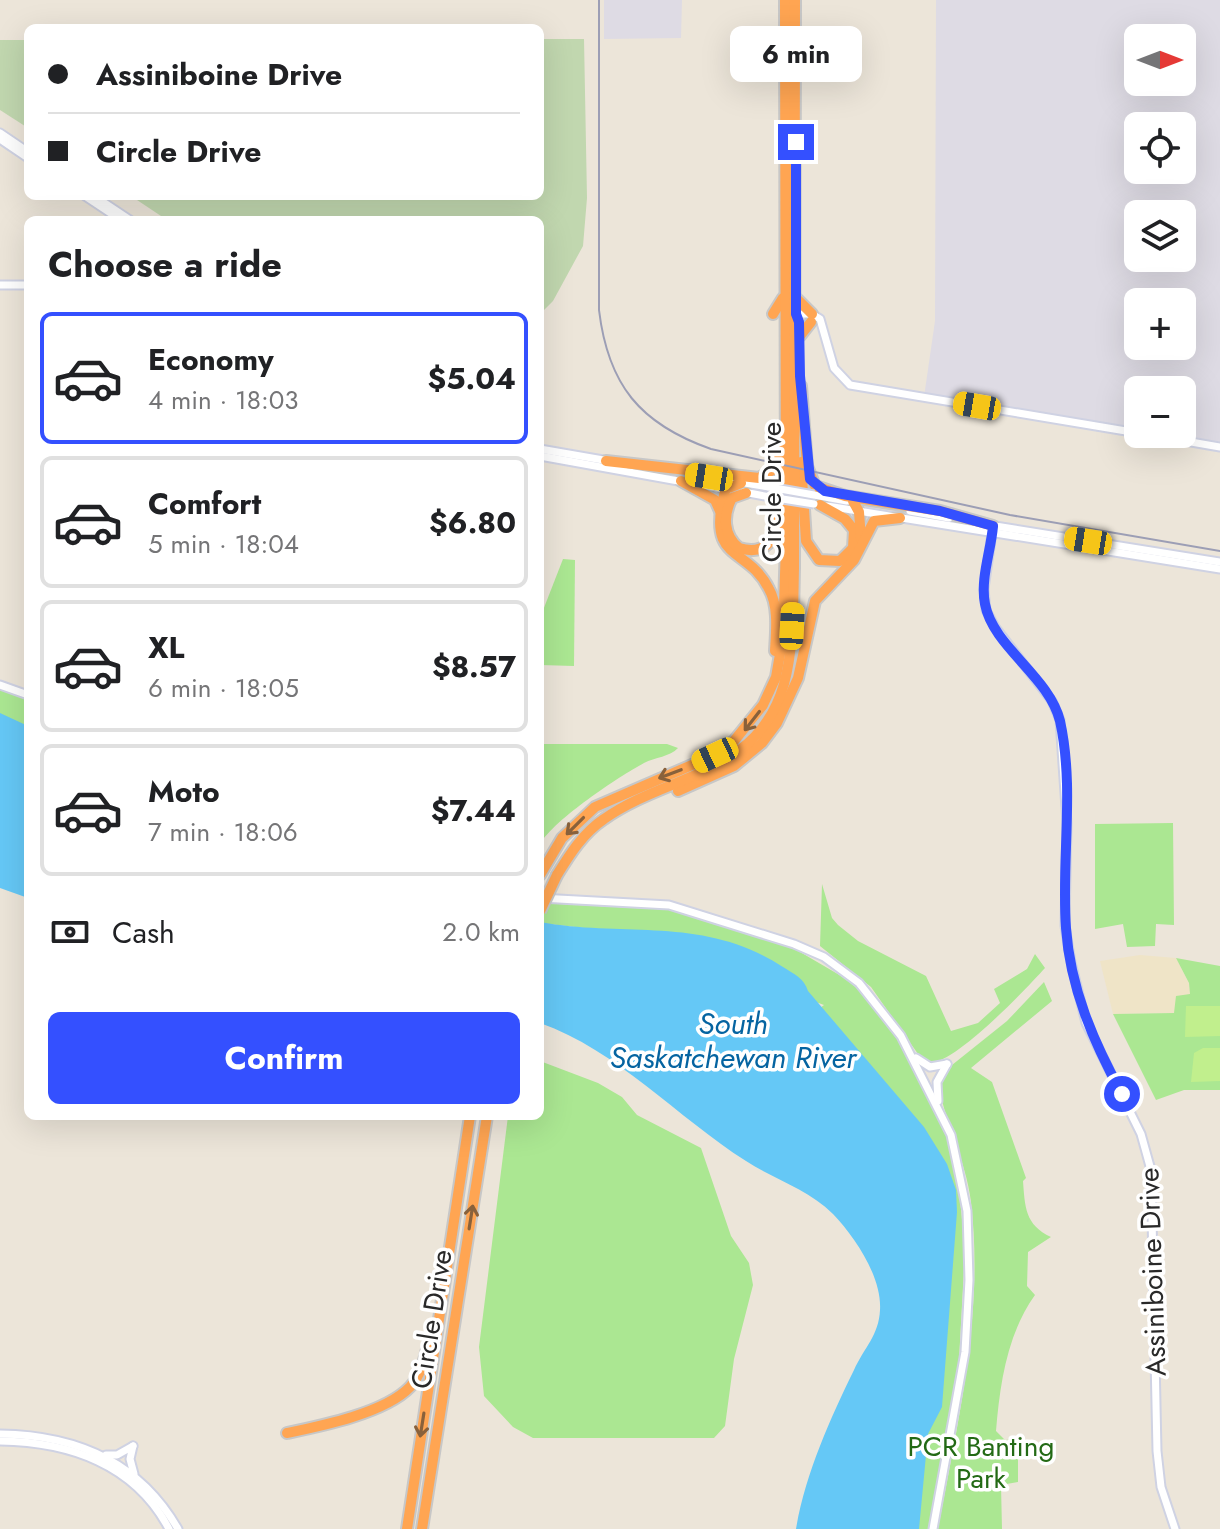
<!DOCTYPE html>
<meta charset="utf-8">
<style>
body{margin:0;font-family:Jost,sans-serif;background:#f6f6f6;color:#202124;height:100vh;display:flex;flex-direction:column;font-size:30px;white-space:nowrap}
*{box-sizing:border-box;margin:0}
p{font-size:26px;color:#757577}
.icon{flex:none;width:44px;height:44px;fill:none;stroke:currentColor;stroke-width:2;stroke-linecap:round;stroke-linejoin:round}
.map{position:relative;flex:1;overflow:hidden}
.sheet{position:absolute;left:24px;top:216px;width:520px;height:904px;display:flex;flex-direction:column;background:#fff;border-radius:12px;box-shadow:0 8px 32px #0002}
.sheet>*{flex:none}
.top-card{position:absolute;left:24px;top:24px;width:520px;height:176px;border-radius:12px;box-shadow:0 8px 32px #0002;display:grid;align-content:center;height:176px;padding:0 24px;background:#fff}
.needle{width:52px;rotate:90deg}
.buttons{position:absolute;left:1124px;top:24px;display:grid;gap:16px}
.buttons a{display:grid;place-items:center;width:72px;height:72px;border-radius:12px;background:#fff;box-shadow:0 8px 32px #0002;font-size:40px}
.end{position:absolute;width:36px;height:36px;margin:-18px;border:10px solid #3450ff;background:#fff;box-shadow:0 0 0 4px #fff}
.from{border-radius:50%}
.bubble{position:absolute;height:56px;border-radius:12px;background:#fff;box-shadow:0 8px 32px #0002;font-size:26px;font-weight:700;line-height:56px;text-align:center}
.car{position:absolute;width:24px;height:48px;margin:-24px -12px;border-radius:10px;box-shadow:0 0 6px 2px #0007;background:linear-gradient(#f5c518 24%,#345 0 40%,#f5c518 0 76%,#345 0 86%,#f5c518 0)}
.top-card b{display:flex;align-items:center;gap:28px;height:76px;font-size:30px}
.top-card b+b{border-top:2px solid #e0e0e0}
.top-card i{width:20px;height:20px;background:#202124}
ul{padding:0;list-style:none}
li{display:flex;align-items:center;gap:24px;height:132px;margin:0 16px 12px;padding:0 8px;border:4px solid #e0e0e0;border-radius:12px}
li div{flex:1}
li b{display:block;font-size:30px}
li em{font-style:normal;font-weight:700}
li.selected{border-color:#3450ff}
li>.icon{width:72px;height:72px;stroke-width:1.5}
h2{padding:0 24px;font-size:36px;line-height:96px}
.pay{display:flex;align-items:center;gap:20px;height:88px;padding:0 24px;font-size:30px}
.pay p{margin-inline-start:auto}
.action{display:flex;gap:16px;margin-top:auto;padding:16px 24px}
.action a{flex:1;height:92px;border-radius:12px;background:#3450ff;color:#fff;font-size:32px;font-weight:700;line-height:92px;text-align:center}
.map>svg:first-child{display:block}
.industrial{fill:#dedbe4;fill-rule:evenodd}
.education{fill:#efe4c7}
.green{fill:#abe792}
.cemetery{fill:#c1d7af}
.pitch{fill:#c1ef8d}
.water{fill:#65c8f6}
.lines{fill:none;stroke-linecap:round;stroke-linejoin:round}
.secondary-casing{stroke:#cfd2e3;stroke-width:11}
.highway-casing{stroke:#c7c7c7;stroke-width:14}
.secondary{stroke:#fff;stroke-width:7}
.highway{stroke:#ffa552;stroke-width:10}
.rail{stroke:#9c9eb5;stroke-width:2}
.secondary-bridge-casing{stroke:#cfd2e3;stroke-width:11;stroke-linecap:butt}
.highway-bridge-casing{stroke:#c7c7c7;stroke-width:14;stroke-linecap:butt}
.secondary-bridge{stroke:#fff;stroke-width:7}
.highway-bridge{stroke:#ffa552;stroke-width:10}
.oneway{stroke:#89613b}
.route{stroke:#3450ff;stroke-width:10}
.labels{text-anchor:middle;stroke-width:7;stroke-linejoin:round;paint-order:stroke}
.street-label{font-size:28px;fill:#292929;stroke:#fff}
.park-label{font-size:28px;fill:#236a15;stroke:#fff}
.water-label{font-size:30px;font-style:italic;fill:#0564a1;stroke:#fff}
</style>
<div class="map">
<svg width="1220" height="1529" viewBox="0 0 1220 1529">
<rect width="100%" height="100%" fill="#ece5d9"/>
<g class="industrial">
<path d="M604 0H682L681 38 604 39Z"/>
<path d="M936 0H1220V447L1145 434H1182V390H1138V433L924 397 935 321ZM1138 38H1182V82H1138ZM1138 126H1182V170H1138ZM1138 214H1182V258H1138ZM1138 302H1182V346H1138Z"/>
</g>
<path class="education" d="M1140 955 1176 958 1189 983 1190 995 1174 1013 1113 1014 1100 961Z"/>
<g class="green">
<path d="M563 559 575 560 574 666 540 665V618Z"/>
<path d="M0 689 28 700V734L0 718Z"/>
<path d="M540 744H667L678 748C670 757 655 757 644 763 618 777 555 819 540 844Z"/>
<path d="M1173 823 1174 925 1156 924 1155 946 1127 947 1123 924 1095 929V824Z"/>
<path d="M822 884 832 918 838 925 858 941 926 976 951 1031 978 1023 1000 1003 994 989 1027 969 1035 954 1045 968C1026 989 955 1064 929 1063L918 1054 871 987 820 946Z"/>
<path d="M540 903 673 910 795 949 848 980 868 999 897 1038 949 1141 959 1189 965 1250 959 1360 929 1529H916L921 1473 820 1008 824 1005 628 933 540 923Z"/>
<path d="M1176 958 1220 966V1090H1184L1156 1100 1113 1014 1174 1013 1176 996 1190 994 1189 983Z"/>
<path d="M1044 982 1052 1001 971 1068 992 1082 1026 1178 1023 1181C1025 1207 1025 1225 1051 1237L1028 1252 1027 1286 1035 1295C1007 1334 1000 1384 996 1431L1005 1440 1018 1439V1482L1001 1485 1002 1529H938C958 1421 984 1313 971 1202 966 1159 944 1123 939 1084L952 1065 1007 1021Z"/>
<path d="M540 1061 598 1083 622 1097 637 1115 701 1148 731 1236 749 1263 753 1285 734 1359 725 1426 714 1438H533L513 1427 484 1396 479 1347 508 1116H540Z"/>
</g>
<g class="cemetery">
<path d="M540 39H584L587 198 583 246 553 301 540 314V220H167L131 196H540Z"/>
<path d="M0 40H28V128L0 110Z"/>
</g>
<g class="pitch">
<path d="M1186 1006H1220V1036L1185 1037Z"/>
<path d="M1203 1048H1220V1081L1191 1082 1194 1053Z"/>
</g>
<g class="water">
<path d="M0 713 28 726V898L0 888Z"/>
<path d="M540 922C628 938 703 915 783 967 794 974 804 978 808 991L924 1127 947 1164 956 1190 957 1212 942 1407 928 1434 919 1529H796C805 1475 830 1419 854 1370 864 1348 879 1335 880 1310 882 1277 855 1237 833 1214 808 1189 775 1180 746 1161 678 1118 617 1050 540 1023Z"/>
</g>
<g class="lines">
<g class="secondary-casing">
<g id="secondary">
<path d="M0 133 28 152"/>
<path d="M0 139 28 158"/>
<path d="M85 196 121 220"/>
<path d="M94 196 130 220"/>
<path d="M0 285H28"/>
<path d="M790 314H812L820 319 834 368 850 385 1138 433"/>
<path d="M1145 434 1220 447"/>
<path d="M540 449 609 461"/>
<path d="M540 456 728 490"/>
<path d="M708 477 769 487"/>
<path d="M744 492 770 497"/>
<path d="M814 495 847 501"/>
<path d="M827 506 1220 569"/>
<path d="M910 511 949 518"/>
<path d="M989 525 1220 562"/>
<path d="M993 526 984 589 986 610 995 627 1052 701 1060 720 1067 823 1065 926 1071 962 1086 1023 1141 1134 1151 1170 1157 1451 1161 1487 1175 1529"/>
<path d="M0 685 28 695"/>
<path d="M540 898 669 905 794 944 824 957 859 983 901 1036 951 1135 967 1211 969 1280 965 1352 933 1529"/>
<path d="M916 1058 930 1067 947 1064"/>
<path d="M938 1101 937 1082 947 1064"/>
<path d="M0 1434C76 1435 139 1461 178 1529"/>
<path d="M0 1441C69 1442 135 1464 169 1529"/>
<path d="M133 1446 130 1459 134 1474"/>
<path d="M106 1455H117L133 1446"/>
</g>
</g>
<g class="highway-casing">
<g id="highway">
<path d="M797 299 812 314"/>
<path d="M773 314 783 298"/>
<path d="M800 336 811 322"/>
<path d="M801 386 807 466 815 486 845 496 940 511 993 526"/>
<path d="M606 461 759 478 776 468 780 444"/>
<path d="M801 462 806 541 819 560 840 561 853 548 854 530 845 519 820 505"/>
<path d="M681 481 715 500 720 511"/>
<path d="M741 483 726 489 724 495C707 563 748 546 769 589 779 606 776 632 775 651"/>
<path d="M746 493 732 498C723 515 723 535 739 548 768 557 779 535 779 510"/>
<path d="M853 501 859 512 861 539"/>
<path d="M678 791 734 766 762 743 777 723 798 678 815 601 854 560 874 521 900 518"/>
<path d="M540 875 562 838 595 807 715 755 734 741 763 705 776 677 783 637 786 544 785 0"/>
<path d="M557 875C570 854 583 833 604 819 669 773 758 776 784 684 794 647 793 606 794 568L795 0"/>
<path d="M287 1433C321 1426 385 1413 410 1387 422 1374 425 1357 429 1341"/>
<path d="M407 1529 470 1116"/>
<path d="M422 1529 487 1116"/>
</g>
</g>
<use href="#secondary" class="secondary"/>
<use href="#highway" class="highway"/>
<path class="rail" d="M599 0V310C608 385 640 424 711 449L1010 515 1220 551"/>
<g class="secondary-bridge-casing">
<g id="secondary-bridge">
<path d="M769 487 814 495"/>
<path d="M770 497 814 504"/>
</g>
</g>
<g class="highway-bridge-casing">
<path id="highway-bridge" d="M540 911 557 875"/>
</g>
<use href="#secondary-bridge" class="secondary-bridge"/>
<use href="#highway-bridge" class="highway-bridge"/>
</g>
<defs><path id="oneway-shaft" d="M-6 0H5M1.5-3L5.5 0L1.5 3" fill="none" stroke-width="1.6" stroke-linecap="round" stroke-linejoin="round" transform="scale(2)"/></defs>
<g class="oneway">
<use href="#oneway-shaft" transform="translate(752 721) rotate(128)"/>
<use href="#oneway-shaft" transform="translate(670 774) rotate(159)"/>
<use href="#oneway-shaft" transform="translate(575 826) rotate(135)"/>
<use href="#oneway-shaft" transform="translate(471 1217) rotate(-81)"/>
<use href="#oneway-shaft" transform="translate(422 1425) rotate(99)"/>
</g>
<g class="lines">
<path class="route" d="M796 142V314L799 322 800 376 810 479 825 491 940 511 993 526C991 551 980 579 985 604 993 647 1049 676 1060 721 1075 789 1061 860 1066 928 1070 988 1094 1043 1122 1094"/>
</g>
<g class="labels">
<g class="street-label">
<text transform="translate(771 492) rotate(-90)" y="10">Circle Drive</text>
<text transform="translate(1152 1272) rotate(-92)" y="10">Assiniboine Drive</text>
<text transform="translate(431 1319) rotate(-81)" y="10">Circle Drive</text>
</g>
<g class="park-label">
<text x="981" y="1456">PCR Banting<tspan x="981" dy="32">Park</tspan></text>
</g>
<g class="water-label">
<text x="733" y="1034">South<tspan x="733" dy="34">Saskatchewan River</tspan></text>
</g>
</g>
</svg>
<div class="buttons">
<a><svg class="needle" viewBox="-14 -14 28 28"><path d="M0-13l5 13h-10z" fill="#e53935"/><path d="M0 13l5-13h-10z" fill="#757577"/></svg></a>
<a><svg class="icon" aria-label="locate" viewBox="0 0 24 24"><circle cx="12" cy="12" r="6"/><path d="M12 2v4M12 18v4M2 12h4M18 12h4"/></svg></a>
<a><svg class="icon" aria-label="layers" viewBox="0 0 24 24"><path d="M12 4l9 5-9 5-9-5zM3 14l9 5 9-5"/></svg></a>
<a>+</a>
<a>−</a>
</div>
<i class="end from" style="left:1122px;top:1094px"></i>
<i class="end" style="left:796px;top:142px"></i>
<div class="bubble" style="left:730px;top:26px;width:132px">6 min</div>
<i class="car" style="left:977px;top:406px;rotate:280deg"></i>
<i class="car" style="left:709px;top:477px;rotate:279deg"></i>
<i class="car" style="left:1088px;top:541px;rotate:279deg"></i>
<i class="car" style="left:792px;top:626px;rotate:3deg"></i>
<i class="car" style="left:715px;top:755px;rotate:245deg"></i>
<div class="top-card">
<b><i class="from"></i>Assiniboine Drive</b>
<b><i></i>Circle Drive</b>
</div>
<section class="sheet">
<h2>Choose a ride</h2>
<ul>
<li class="selected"><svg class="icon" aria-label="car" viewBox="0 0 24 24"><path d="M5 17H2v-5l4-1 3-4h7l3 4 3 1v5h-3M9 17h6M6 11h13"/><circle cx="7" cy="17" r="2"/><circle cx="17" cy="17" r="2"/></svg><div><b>Economy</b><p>4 min · 18:03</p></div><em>$5.04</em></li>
<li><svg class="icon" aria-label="car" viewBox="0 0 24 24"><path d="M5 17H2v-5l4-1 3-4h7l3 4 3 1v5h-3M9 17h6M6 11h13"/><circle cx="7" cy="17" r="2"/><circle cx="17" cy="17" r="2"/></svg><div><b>Comfort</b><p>5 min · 18:04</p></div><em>$6.80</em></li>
<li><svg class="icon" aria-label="car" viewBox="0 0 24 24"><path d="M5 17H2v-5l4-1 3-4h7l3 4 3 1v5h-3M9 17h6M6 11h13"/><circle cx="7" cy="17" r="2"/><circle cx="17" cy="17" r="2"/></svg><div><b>XL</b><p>6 min · 18:05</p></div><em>$8.57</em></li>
<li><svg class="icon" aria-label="car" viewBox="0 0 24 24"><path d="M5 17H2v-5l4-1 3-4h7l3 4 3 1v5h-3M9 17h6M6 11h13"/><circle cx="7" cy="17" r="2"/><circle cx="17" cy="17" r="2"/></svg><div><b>Moto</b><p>7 min · 18:06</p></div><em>$7.44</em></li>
</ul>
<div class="pay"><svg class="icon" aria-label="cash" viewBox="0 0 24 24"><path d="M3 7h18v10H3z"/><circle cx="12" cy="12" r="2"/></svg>Cash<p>2.0 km</p></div>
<div class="action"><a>Confirm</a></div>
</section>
</div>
